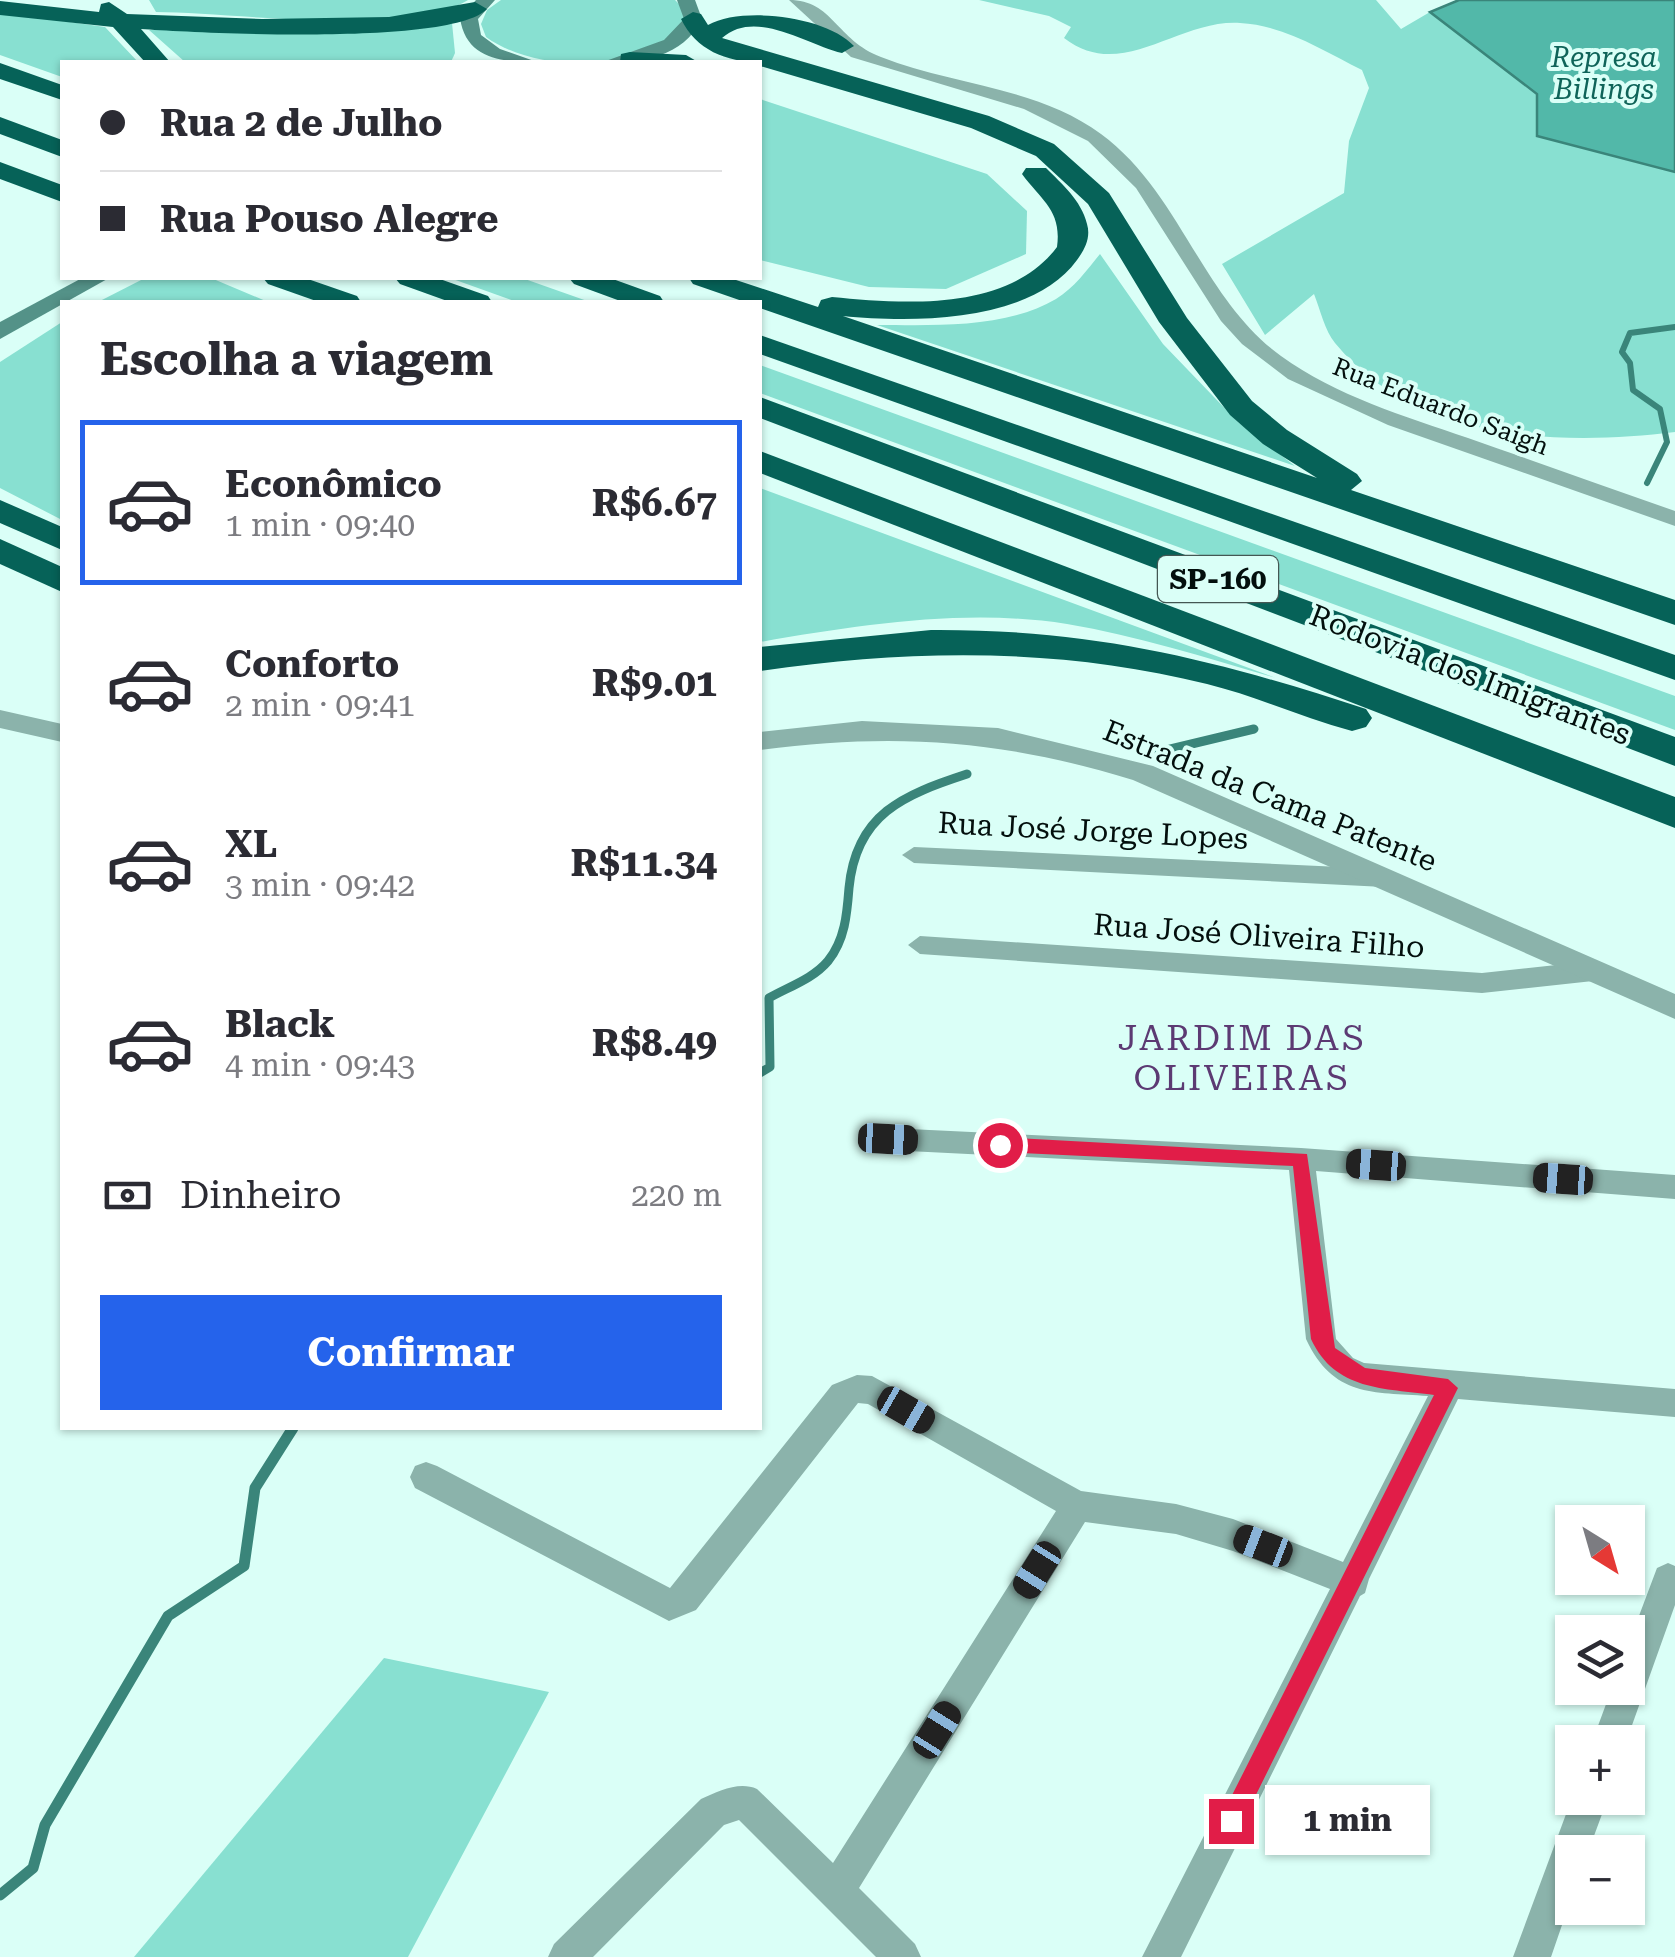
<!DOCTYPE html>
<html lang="pt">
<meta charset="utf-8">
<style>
body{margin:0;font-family:"Roboto Serif",serif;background:#f2f2f3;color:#2b2b33;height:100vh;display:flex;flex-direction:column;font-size:38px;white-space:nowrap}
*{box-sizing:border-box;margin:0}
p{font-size:32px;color:#7c7c81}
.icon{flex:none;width:55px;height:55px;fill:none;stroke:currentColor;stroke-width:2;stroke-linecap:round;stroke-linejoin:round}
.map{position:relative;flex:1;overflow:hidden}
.details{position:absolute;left:60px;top:300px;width:702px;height:1130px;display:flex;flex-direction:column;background:#fff;border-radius:0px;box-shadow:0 2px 8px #0004}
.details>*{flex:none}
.hud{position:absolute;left:60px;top:60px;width:702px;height:220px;border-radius:0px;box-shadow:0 2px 8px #0004;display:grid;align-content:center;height:220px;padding:0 40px;background:#fff}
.needle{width:65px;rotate:143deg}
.fabs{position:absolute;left:1555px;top:1505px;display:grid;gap:20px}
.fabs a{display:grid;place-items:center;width:90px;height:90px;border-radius:0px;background:#fff;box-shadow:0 2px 8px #0004;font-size:50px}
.end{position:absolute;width:45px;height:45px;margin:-22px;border:12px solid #e11d48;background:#fff;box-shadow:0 0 0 5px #fff}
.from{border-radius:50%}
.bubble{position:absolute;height:70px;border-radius:0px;background:#fff;box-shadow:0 2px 8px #0004;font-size:32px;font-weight:700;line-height:70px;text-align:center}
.car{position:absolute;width:30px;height:60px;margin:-30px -15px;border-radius:12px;box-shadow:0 0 8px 2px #0007;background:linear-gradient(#222 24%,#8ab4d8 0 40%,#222 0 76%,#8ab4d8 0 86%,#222 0)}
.hud b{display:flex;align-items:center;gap:35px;height:95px;font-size:38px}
.hud b+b{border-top:2px solid #e1e1e2}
.hud i{width:25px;height:25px;background:#2b2b33}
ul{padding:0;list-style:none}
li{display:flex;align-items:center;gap:30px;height:165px;margin:0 20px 15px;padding:0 20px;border:5px solid transparent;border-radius:0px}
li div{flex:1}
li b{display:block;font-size:38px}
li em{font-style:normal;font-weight:700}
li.selected{border-color:#2563eb}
li>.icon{width:90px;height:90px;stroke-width:1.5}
h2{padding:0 40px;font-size:45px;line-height:120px}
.pay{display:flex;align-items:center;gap:25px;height:110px;padding:0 40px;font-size:38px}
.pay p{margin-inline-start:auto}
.button{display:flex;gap:20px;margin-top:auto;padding:20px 40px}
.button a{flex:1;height:115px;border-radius:0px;background:#2563eb;color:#fff;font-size:40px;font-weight:700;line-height:115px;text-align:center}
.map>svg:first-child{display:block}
.green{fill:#88e0d1}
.water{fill:#52b8a9;stroke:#3a857a;stroke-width:2.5}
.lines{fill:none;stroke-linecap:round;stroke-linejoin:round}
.stream-far2{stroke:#3a857a;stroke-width:6}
.stream-far1{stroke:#3a857a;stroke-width:9}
.stream{stroke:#3a857a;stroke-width:11}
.minor{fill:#8bb3ab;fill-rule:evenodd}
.tertiary{fill:#8bb3ab;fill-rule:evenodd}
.secondary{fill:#549288;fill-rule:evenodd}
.motorway{fill:#066258;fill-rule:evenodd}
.route{fill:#e11d48}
.labels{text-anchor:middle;stroke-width:8;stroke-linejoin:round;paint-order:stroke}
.far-street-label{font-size:25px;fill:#030f0d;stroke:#dafff7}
.far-water-label{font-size:28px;font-style:italic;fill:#0f6459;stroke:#dafff7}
.shield{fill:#dafff7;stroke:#445753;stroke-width:2.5}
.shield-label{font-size:28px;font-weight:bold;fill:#030f0d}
.street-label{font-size:30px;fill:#030f0d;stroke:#dafff7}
.quarter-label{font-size:35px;letter-spacing:2.5px;fill:#5c3a73;stroke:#dafff7}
</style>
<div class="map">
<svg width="1675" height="1957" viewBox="0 0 1675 1957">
<rect width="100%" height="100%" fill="#dafff7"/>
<g class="green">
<path d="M149 0H468C405 38 232 12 156 12Z"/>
<path d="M501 0H675L683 8 685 21C647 76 535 73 486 37L481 24 487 10Z"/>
<path d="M979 0H1376L1401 29 1430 12 1537 94V136L1675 172V432C1560 446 1415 442 1335 343 1325 331 1320 309 1314 294L1265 335 1222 264 1344 193 1349 141 1369 88 1362 70C1324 51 1284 25 1240 23 1177 19 1122 83 1064 38L1071 27 1049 16Z"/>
<path d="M0 12 105 27 138 62H62V77L0 55Z"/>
<path d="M452 23 455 53 451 62H185L149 30Z"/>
<path d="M760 99 987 174 1027 211 1026 254 946 289 869 287 760 260Z"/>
<path d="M1100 254 1163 344 1238 422 1295 466 877 325C934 325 1005 329 1056 299 1074 288 1087 270 1100 254Z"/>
<path d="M145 278H211L268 302H98Z"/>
<path d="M450 278H522L590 302H517Z"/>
<path d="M62 322V520L0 488V362Z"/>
<path d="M760 365 1675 696V730L760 393Z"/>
<path d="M760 488 1276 678C1207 658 1138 636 1067 624 966 608 859 625 760 642Z"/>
<path d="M384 1658 549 1692 408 1957H134Z"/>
</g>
<path class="water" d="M1459 0H1675V172L1537 136V94L1430 12Z"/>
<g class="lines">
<path class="stream-far2" d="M1647 483 1667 442 1660 409 1633 390 1630 363 1622 352 1630 333 1675 327"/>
<g class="stream-far1">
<path d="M1158 752 1254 729"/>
<path d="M760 1073 770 1067 769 998C788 987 813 979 828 961 845 940 847 914 849 888 856 814 903 795 967 774"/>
</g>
<path class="stream" d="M0 1895 33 1868 45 1825 168 1616 244 1566 255 1488 293 1428"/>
<g class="minor">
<path d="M914 847 1384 869 1396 878 1384 887 914 863 902 855Z"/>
<path d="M920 936 1482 973 1593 961 1602 964 1605 971 1602 978 1593 981 1482 993 920 954 908 945Z"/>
<path d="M888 1128 1301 1148 1675 1175V1199L1316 1171 1336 1339 1353 1358 1364 1363 1675 1389V1417L1458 1399 1369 1579 1365 1593 1360 1596 1181 1957H1142L1330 1589 1233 1551 1176 1534 1085 1522 859 1888 915 1944 921 1957H876L739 1820 724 1825 593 1957H548L554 1944 701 1799C719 1791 739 1781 757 1789L833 1863 1056 1511 868 1404 858 1403 696 1610 669 1621 415 1488 410 1477 415 1466 426 1462 437 1466 670 1588 832 1385 857 1375 872 1376 1081 1491 1176 1504 1233 1519 1343 1562 1428 1396C1372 1392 1333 1397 1306 1339L1289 1170 888 1150 878 1147 875 1139 878 1131Z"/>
<path d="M1668 1563 1675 1566V1605L1626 1742H1592L1612 1688H1628V1645L1657 1568Z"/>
<path d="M1572 1798H1608L1588 1852H1572V1896L1551 1957H1513Z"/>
</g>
<g class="tertiary">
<path d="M789 0C833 0 836 40 881 57 952 85 1038 87 1101 134 1180 192 1202 299 1281 356 1336 396 1404 416 1468 438 1537 462 1606 487 1675 511V526L1388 425 1288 379 1242 344 1221 321 1136 188 1088 141 1024 109 851 57Z"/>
<path d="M0 710 62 724V742L0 728Z"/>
<path d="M862 721 998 728 1153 766 1675 994V1019L1133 780C1003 740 895 732 760 750V732Z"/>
</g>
<g class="secondary">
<path d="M476 0H495L478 19 481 35 500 49 537 62C501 62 466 59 460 18Z"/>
<path d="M677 0H695L702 19C682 58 643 62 603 62L664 40 684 19Z"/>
<path d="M82 278H109L0 339V322Z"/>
</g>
<g class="motorway">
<path d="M0 1 99 12 101 4 109 2 127 14 262 19 389 17 475 2 487 9C452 46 198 33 141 29L170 62H145L113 27 0 15Z"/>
<path d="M693 12 701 14 708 25C742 6 827 16 854 46L842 53C807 45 756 8 722 38L989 116 1054 144 1109 193 1187 318 1252 401 1287 430 1357 474 1362 481 1351 490 1675 600V625L760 308V302H745L693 284 689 278H730L818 307 821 300 832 297C904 304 1008 312 1057 247 1062 211 1042 201 1022 174L1026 168H1046C1062 184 1081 200 1087 224 1091 237 1085 249 1077 260 1031 323 913 323 843 316L1317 478 1263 444 1230 415 1159 322 1088 204 1036 156 971 128 760 66V62C726 62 696 50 681 19Z"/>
<path d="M630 52 686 55 698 62H620L621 54Z"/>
<path d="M0 63 62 85V100L0 79Z"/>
<path d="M0 117 62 140V157L0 134Z"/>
<path d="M0 162 62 185V202L0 179Z"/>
<path d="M263 278H305L357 296 361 302H319L268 284Z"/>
<path d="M395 278H437L488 296 492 302H450L400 284Z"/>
<path d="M569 278H610L660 296 664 302H623L574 284Z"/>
<path d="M760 335 1675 655V680L760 354Z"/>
<path d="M760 397 1675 737V766L760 418Z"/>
<path d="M760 451 1675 797V828L760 473Z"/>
<path d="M0 500 62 527V550L0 523Z"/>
<path d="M0 539 62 567V592L0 564Z"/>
<path d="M931 630C1093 629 1213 659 1366 709L1372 718 1366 727 1352 731C1303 718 1256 696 1207 684 1058 647 911 649 760 671V647Z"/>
</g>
</g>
<path class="route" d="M1000 1137 1307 1154 1335 1348 1365 1368 1448 1379 1458 1388 1239 1829 1231 1832 1220 1821 1223 1813 1434 1395C1384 1388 1335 1391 1311 1339L1293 1166 1000 1152 992 1145Z"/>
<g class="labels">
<g class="far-street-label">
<text transform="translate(1441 406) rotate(21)" y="9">Rua Eduardo Saigh</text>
</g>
<g class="far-water-label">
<text x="1604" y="67">Represa<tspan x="1604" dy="32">Billings</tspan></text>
</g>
<rect class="shield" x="1158" y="556" width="120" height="46" rx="8"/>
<g class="shield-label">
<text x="1218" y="589">SP-160</text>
</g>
<g class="street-label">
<text transform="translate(1470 675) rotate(21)" y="10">Rodovia dos Imigrantes</text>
<text transform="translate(1270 796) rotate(22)" y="10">Estrada da Cama Patente</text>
<text transform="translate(1093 831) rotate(3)" y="10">Rua José Jorge Lopes</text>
<text transform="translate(1259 936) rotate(4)" y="10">Rua José Oliveira Filho</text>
</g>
<g class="quarter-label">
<text x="1242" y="1050">JARDIM DAS<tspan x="1242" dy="40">OLIVEIRAS</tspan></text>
</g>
</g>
</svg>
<div class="fabs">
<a><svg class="needle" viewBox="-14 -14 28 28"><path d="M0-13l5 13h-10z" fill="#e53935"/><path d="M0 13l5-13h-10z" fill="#7c7c81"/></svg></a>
<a><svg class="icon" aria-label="layers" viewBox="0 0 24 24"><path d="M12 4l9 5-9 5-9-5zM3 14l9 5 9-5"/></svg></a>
<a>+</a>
<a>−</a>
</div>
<i class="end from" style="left:1000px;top:1145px"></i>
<i class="end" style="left:1231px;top:1821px"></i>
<div class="bubble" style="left:1265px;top:1785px;width:165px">1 min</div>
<i class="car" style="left:888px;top:1139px;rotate:93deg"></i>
<i class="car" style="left:1376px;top:1165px;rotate:274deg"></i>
<i class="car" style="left:1563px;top:1179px;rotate:274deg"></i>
<i class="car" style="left:906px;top:1410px;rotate:120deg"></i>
<i class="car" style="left:1263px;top:1546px;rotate:291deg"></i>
<i class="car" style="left:1037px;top:1570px;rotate:212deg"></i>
<i class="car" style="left:937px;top:1730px;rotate:32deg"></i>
<div class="hud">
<b><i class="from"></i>Rua 2 de Julho</b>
<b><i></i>Rua Pouso Alegre</b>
</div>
<section class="details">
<h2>Escolha a viagem</h2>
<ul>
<li class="selected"><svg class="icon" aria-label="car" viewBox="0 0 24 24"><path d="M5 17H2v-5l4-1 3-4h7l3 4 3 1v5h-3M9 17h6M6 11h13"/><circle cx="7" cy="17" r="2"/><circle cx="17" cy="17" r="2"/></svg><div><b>Econômico</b><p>1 min · 09:40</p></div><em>R$6.67</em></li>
<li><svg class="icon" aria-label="car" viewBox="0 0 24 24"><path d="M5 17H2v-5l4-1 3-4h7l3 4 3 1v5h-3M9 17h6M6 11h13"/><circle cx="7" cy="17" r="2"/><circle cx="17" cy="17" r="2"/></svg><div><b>Conforto</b><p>2 min · 09:41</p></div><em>R$9.01</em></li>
<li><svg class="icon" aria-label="car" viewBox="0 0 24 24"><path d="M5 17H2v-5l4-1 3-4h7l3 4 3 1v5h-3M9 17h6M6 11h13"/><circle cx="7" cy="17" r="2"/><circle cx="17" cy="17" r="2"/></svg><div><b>XL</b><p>3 min · 09:42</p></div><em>R$11.34</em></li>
<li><svg class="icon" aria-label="car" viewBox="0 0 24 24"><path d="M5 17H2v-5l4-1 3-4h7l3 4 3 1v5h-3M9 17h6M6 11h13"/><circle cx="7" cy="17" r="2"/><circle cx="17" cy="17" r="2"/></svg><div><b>Black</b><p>4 min · 09:43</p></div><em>R$8.49</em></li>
</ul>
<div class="pay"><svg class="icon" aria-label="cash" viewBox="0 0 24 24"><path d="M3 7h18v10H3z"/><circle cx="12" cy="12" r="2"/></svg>Dinheiro<p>220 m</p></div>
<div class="button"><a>Confirmar</a></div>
</section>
</div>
